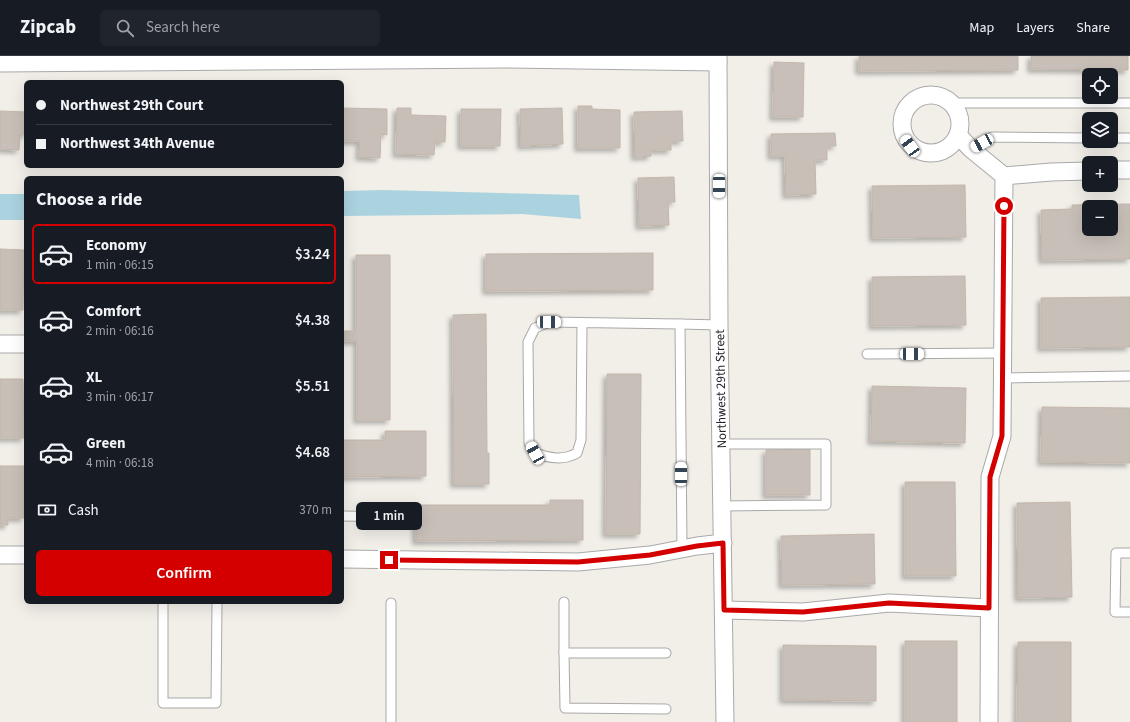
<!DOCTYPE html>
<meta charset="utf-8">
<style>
body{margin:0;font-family:"Source Sans 3",sans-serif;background:#20242c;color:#f1f3f6;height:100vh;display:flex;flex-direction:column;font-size:15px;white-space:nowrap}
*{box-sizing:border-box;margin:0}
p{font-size:13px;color:#9ea1a6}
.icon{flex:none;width:22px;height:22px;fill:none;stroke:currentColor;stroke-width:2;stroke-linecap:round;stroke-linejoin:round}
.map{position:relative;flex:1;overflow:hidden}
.side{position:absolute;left:24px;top:120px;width:320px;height:428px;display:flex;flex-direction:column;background:#171b24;border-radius:6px;box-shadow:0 4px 16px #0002}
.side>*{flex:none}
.banner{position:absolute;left:24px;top:24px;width:320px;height:88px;border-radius:6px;box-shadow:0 4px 16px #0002;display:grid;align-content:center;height:88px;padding:0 12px;background:#171b24}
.buttons{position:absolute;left:1082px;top:12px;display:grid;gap:8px}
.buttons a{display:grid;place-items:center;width:36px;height:36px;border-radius:6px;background:#171b24;box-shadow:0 4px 16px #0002;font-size:20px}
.end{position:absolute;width:18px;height:18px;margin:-9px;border:5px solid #d40000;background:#fff;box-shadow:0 0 0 2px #fff}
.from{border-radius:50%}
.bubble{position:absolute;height:28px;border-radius:6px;background:#171b24;box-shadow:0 4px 16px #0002;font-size:13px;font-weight:600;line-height:28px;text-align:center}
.car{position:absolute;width:12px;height:24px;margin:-12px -6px;border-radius:5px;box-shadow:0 0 3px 1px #0007;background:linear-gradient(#fff 24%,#345 0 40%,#fff 0 76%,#345 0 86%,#fff 0)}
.banner b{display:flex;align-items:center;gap:14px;height:38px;font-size:15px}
.banner b+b{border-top:1px solid #363941}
.banner i{width:10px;height:10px;background:#f1f3f6}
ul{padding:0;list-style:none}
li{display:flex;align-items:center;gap:12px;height:60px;margin:0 8px 6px;padding:0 4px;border:2px solid transparent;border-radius:6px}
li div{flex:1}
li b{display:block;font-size:15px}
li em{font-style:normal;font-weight:600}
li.selected{border-color:#d40000}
li>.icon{width:36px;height:36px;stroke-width:1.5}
h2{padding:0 12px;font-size:18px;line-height:48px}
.pay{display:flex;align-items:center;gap:10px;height:44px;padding:0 12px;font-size:15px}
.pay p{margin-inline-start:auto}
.action{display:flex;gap:8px;margin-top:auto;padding:8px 12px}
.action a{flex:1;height:46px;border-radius:6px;background:#d40000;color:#fff;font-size:16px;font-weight:600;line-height:46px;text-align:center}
header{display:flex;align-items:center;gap:24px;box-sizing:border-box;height:56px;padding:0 20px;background:#171b24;border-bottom:1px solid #363941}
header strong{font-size:19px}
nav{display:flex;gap:22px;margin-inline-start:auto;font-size:14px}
.search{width:280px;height:36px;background:#20242c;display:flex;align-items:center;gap:10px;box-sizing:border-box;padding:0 14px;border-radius:6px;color:#9ea1a6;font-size:15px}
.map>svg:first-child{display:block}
.water{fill:#aad3df}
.building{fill:#c7bfb8;stroke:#c4b6ab;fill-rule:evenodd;filter:url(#shadow)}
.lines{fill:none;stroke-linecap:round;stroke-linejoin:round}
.lane-casing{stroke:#a9a9a9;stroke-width:11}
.street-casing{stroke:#a9a9a9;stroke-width:19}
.lane{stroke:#fff;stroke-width:9}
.street{stroke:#fff;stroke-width:17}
.route{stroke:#d40000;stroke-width:5}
.labels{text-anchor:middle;stroke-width:3;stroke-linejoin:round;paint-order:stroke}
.street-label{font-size:13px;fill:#222;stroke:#fff}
</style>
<header>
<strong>Zipcab</strong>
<div class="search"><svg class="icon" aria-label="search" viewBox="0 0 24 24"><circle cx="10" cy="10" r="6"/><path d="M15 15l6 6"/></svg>Search here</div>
<nav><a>Map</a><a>Layers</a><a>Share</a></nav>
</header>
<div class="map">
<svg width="1130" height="666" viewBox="0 0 1130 666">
<defs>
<filter id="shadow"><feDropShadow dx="-3.5" dy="3.5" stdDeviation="2" flood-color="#0004"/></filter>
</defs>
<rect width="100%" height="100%" fill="#f2efe9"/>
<g class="water">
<path d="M383 134 579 139 581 163 522 158 342 160V135Z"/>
<rect x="0" y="138" width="26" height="26"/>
</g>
<g class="building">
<path d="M859 0H1018V14L859 15Z"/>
<path d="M1031 0H1128V14L1031 13Z"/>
<path d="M774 6 804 7 803 61H773Z"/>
<path d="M578 50H592V53L620 54V92H578Z"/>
<path d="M342 52 387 53V79L381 78 380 102 359 101 360 85H342Z"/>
<path d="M397 52H411V59L446 60 445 86H435L434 99 396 98Z"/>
<path d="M562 52 563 88 521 90 520 53Z"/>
<path d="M461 53H501L500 90H461Z"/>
<path d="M0 55 26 56V79H20L19 94 0 93Z"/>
<path d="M682 55 683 85H671V94H651V100L635 101 634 56Z"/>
<path d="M835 77 836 90H827V104H815L816 138 786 139 785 100H771V78Z"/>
<path d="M674 121 675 146H668L669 169 639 170 638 122Z"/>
<path d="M965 129 966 181 873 182 872 130Z"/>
<path d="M1130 148V203L1042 204 1041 154 1072 153V149ZM1089 151H1111V173H1089Z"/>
<path d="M0 193 24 194 23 254H0Z"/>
<path d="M653 197V234L486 235V198Z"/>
<path d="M356 199H390V364H357V285H344V275H356Z"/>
<path d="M965 220 966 269 872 270V221Z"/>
<path d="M1130 241V291L1041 292V242Z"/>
<path d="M486 258 487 397H489V428H454L453 259Z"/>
<path d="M607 318H641L640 478H606Z"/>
<path d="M0 323H23L24 382H0Z"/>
<path d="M872 330 966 332 965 387 871 385Z"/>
<path d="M1042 351 1130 352V407L1041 406Z"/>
<path d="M385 375H426V420L342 421V384H385Z"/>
<path d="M810 393V439H766V394Z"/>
<path d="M0 410H24V462H8V469H0Z"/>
<path d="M905 426H955L956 520H905Z"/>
<path d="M550 444H583V484L416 485V449H550Z"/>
<path d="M1070 446 1072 541 1018 542 1017 447Z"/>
<path d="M874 478 875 528 782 529 781 480Z"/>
<rect x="905" y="585" width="52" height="81"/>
<path d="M1018 586H1071V666H1017Z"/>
<path d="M783 589 876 590V645L783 644Z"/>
</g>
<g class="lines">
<g class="lane-casing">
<g id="lane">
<path d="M951 47H1130"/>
<path d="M1111 82H1130"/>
<path d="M971 93 992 81 1089 82"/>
<path d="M582 267 581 384 577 397C563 405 549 402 535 397L529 387 528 286 535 272 549 266 680 268 719 269"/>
<path d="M680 268 682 493"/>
<path d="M867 298 1004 297"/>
<path d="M1004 322 1130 320"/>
<path d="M721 388H826V449L722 450"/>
<path d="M342 460 399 461"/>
<path d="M1130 497H1116L1115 556H1130"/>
<path d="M564 546V597"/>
<path d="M163 547V647H216L217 547"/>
<path d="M391 547V666"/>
<path d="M666 597H564L565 652 666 653"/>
</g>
</g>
<g class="street-casing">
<g id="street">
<path d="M718 0 719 269 725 666"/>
<path d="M0 7 506 3 718 6"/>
<circle cx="931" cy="68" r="29"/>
<path d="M958 79 971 93 1004 120 1002 380 990 421 989 666"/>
<path d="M1111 114H1130"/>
<path d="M1004 120 1051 116 1089 115"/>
<path d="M0 288H26"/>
<path d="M0 499H26"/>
<path d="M342 503 578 506 650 499 697 490 723 487"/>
<path d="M724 554 803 556 889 547 989 552"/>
</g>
</g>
<use href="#lane" class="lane"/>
<use href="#street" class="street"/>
</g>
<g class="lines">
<path class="route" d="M389 504 578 506 650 499 697 490 723 487 724 554 803 556 889 547 989 552 990 421 1002 380 1004 150"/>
</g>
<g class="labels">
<g class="street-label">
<text transform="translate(720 333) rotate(-91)" y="5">Northwest 29th Street</text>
</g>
</g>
</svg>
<div class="buttons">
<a><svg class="icon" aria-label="locate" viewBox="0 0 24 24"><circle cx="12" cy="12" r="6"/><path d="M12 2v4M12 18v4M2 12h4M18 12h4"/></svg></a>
<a><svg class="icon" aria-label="layers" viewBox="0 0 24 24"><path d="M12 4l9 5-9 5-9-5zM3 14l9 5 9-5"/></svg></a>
<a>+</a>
<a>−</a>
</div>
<i class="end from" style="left:1004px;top:150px"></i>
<i class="end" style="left:389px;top:504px"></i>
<div class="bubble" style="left:356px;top:446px;width:66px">1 min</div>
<i class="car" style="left:982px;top:87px;rotate:241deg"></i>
<i class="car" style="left:910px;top:90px;rotate:325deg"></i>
<i class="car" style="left:719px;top:130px;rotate:180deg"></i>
<i class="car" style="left:549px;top:266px;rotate:91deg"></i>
<i class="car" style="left:912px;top:298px;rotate:90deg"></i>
<i class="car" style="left:535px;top:397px;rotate:331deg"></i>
<i class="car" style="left:681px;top:418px;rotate:0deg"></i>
<div class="banner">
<b><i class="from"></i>Northwest 29th Court</b>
<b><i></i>Northwest 34th Avenue</b>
</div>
<section class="side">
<h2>Choose a ride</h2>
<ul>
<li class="selected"><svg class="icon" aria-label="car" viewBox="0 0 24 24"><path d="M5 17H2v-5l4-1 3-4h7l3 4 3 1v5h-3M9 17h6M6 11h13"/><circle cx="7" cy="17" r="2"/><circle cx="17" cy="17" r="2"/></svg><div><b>Economy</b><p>1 min · 06:15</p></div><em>$3.24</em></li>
<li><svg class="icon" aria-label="car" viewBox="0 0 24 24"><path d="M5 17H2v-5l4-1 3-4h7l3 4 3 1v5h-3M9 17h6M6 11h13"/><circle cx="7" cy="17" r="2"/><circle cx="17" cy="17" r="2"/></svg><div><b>Comfort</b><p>2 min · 06:16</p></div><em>$4.38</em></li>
<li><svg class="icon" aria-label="car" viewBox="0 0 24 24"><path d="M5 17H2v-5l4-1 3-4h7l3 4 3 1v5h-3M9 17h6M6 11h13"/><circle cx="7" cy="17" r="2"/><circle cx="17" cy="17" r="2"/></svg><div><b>XL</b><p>3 min · 06:17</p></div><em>$5.51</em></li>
<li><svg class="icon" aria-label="car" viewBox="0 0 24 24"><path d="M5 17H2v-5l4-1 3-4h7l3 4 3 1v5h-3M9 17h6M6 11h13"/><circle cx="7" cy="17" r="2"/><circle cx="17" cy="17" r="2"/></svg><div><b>Green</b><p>4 min · 06:18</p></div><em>$4.68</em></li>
</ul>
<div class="pay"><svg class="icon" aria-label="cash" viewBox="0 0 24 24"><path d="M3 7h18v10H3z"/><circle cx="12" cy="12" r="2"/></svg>Cash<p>370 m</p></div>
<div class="action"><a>Confirm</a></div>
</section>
</div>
